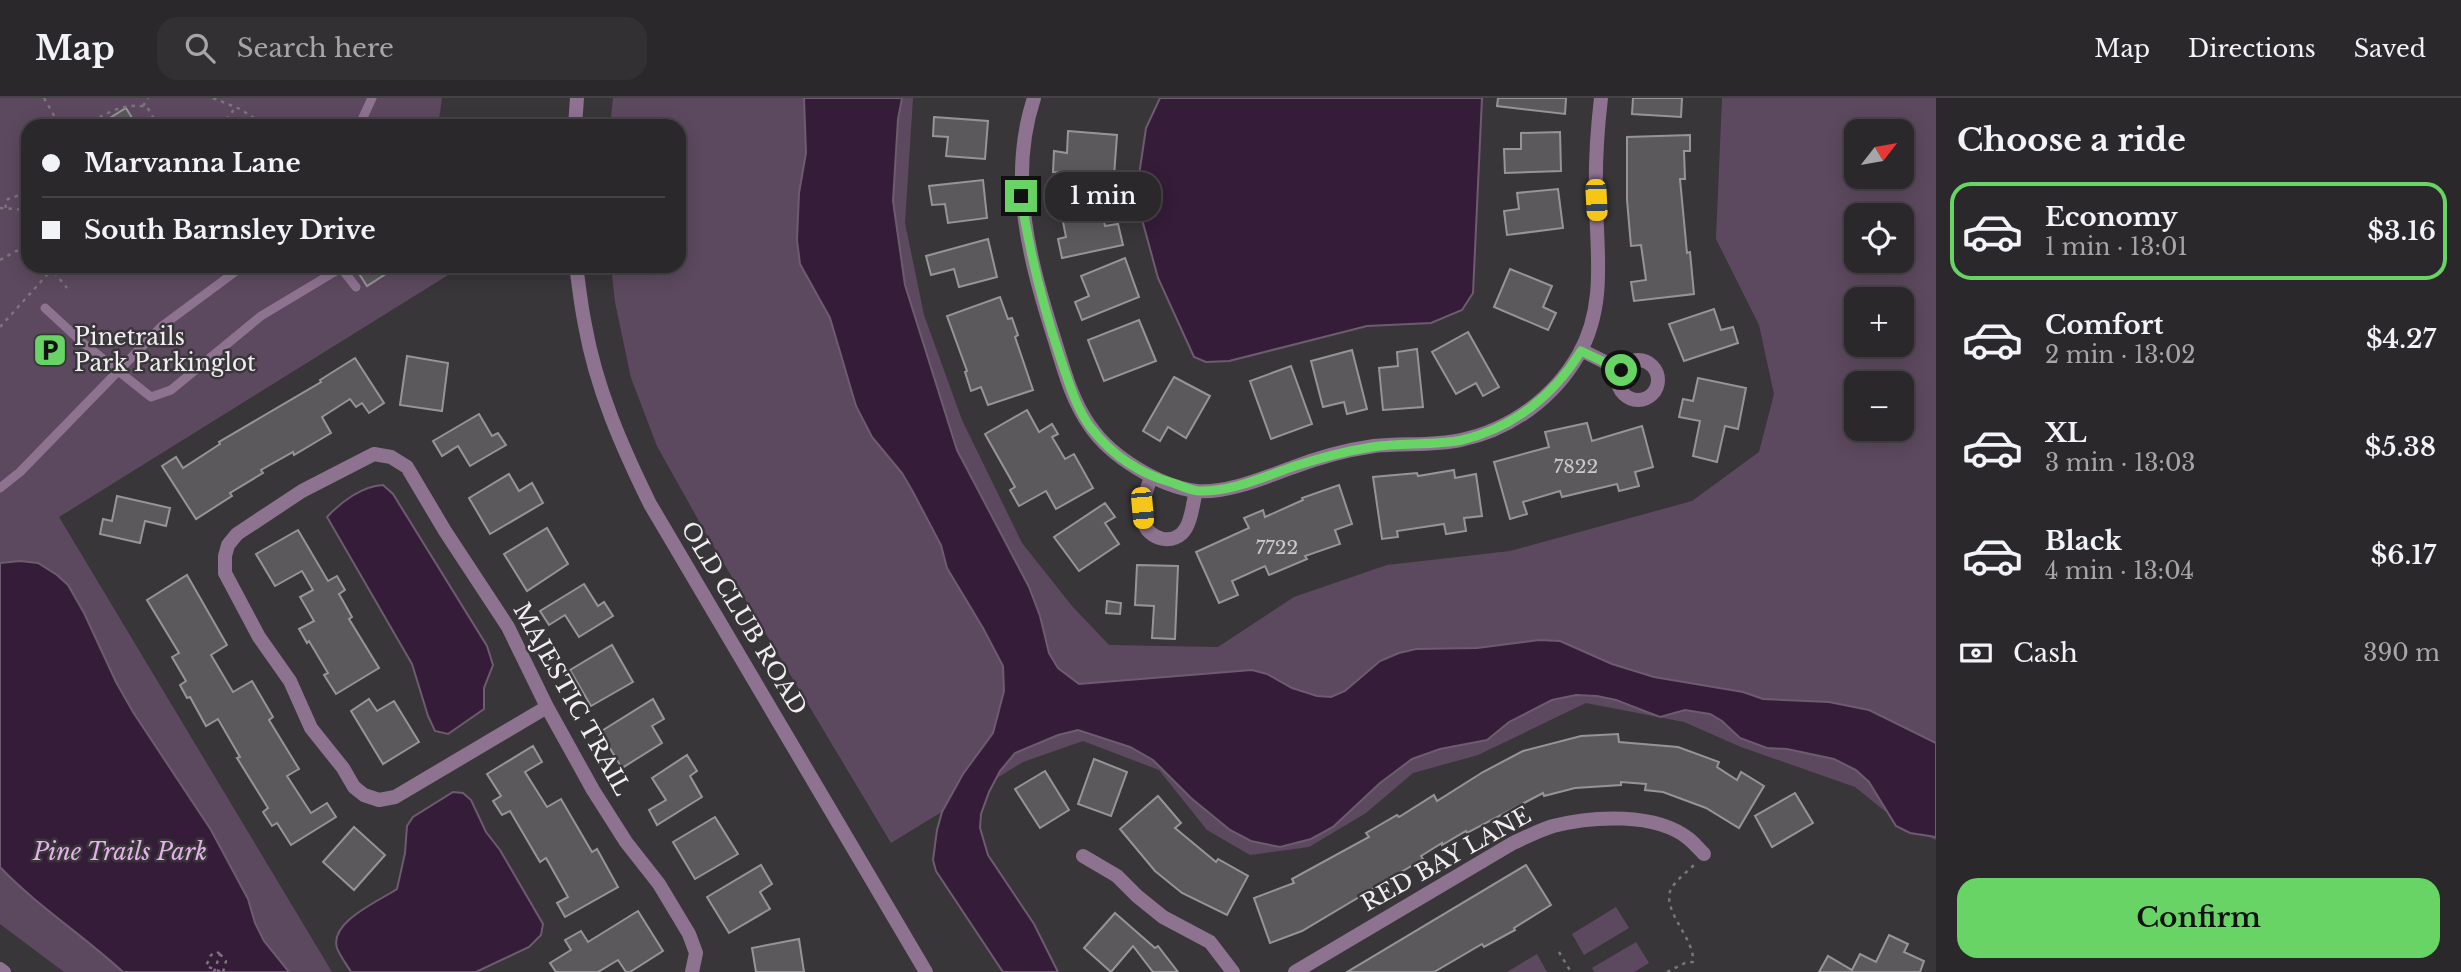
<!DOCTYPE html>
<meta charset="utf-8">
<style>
body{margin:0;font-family:"Libre Baskerville",serif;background:#333033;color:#f1f3f6;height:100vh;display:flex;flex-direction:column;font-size:26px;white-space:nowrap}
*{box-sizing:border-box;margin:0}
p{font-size:23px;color:#a6a6a9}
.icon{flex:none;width:38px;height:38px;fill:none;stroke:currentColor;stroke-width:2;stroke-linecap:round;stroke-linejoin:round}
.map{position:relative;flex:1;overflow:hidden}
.sheet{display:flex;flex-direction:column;background:#2b282b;width:525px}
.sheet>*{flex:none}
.guide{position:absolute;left:21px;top:21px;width:665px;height:154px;border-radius:21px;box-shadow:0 4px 18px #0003,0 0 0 2px #474447;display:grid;align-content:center;height:154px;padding:0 21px;background:#2b282b}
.needle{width:46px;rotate:59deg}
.tools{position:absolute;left:1844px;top:21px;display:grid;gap:14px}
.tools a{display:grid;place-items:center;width:70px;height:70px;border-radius:14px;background:#2b282b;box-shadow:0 4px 18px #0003,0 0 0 2px #474447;font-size:35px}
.end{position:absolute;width:32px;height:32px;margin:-16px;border:9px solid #68d465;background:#111;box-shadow:0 0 0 4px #111}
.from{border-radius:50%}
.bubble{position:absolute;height:49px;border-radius:21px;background:#2b282b;box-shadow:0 4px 18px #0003,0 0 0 2px #474447;font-size:23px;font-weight:600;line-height:49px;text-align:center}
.car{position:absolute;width:21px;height:42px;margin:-21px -10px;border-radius:9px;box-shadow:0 0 5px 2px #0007;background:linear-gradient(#f5c518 24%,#345 0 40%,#f5c518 0 76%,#345 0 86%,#f5c518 0)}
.guide b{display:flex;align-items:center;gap:24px;height:66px;font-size:26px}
.guide b+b{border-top:2px solid #474447}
.guide i{width:18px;height:18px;background:#f1f3f6}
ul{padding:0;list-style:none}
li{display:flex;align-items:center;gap:21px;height:98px;margin:0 14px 10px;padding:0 7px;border:4px solid transparent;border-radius:21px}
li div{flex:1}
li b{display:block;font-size:26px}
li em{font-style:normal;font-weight:600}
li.selected{border-color:#68d465}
li>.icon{width:63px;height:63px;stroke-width:1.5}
h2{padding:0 21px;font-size:32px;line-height:84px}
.pay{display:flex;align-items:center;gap:18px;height:77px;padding:0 21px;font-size:26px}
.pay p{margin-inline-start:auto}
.cta{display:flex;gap:14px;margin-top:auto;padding:14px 21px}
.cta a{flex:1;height:80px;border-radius:21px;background:#68d465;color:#111;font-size:28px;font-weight:600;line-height:80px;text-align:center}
header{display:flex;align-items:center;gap:42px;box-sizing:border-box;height:98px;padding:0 35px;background:#2b282b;border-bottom:2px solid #474447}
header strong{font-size:33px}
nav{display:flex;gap:38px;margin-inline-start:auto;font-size:24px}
.search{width:490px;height:63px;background:#333033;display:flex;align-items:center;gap:18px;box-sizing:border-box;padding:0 24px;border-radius:21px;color:#a6a6a9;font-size:26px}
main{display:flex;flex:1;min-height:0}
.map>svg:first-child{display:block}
.green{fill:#5d495f;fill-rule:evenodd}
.water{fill:#351c38;stroke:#6d5b6f;stroke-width:2}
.building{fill:#5b595c;stroke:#979497;stroke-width:2}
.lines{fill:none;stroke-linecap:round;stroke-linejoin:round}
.path{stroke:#787678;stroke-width:2.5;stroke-dasharray:3.5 5;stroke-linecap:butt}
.service{stroke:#8e7391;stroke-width:9}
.minor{stroke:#8e7391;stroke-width:14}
.tertiary{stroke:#8e7391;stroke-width:14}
.route{stroke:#68d465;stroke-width:9}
.labels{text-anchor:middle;stroke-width:5;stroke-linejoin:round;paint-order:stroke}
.number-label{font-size:19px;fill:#cbc9cb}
.poi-label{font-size:23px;fill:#f0eef0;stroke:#393639;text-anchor:start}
.street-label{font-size:23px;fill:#f0eef0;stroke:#393639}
.park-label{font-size:23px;font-style:italic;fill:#e3b2e8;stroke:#393639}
</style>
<header>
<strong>Map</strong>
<div class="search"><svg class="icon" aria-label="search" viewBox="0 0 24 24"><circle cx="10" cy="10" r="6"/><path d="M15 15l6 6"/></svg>Search here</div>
<nav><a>Map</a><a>Directions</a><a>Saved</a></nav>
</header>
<main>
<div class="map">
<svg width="1936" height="874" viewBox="0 0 1936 874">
<rect width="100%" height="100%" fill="#393639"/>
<g class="green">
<path d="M0 0H442L438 28H28V168H452L453 174 59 419 332 874H64L0 826Z"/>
<path d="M613 0H913L905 125 924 217 962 322 1022 445 1072 508 1109 547 1218 549 1294 499 1387 467 1510 453 1692 403 1759 354 1774 296 1759 227 1716 141 1722 0H1936V742L1901 726 1855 689 1741 649 1684 624 1586 605 1478 657 1413 675 1366 715 1309 749 1250 757 1207 732 1159 672 1083 643 1023 664 891 745 705 434 657 348 631 280 615 204 611 168H679V28H610ZM1857 33H1902V79H1857ZM1857 117H1902V163H1857ZM1857 201H1902V247H1857ZM1857 285H1902V331H1857Z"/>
<path d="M1616 809 1629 830 1584 857 1572 836Z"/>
<path d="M1636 844 1649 865 1634 874H1594L1592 870Z"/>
<path d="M1537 856 1547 874H1507Z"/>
</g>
<g class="water">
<path d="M804 0H902L898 21 893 103 905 187 957 352 1029 489 1040 518 1049 555 1058 570 1079 586 1252 572 1267 576 1292 590 1317 598 1331 599 1345 593 1380 563 1399 555 1416 551 1477 550 1539 542 1560 543 1612 566 1654 579 1743 594 1763 601 1829 604 1869 612 1936 645V739L1910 735 1896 728 1869 684 1856 672 1834 661 1787 651 1767 650 1740 640 1722 623 1710 616 1685 612 1660 619 1616 602 1597 598 1576 597 1552 602 1509 624 1487 642 1440 651 1412 661 1380 685 1333 729 1311 741 1280 749 1251 743 1230 732 1191 700 1153 662 1130 649 1078 632 1058 637 1015 655 1000 673 989 694 981 716 980 730 988 757 1034 826 1058 874H1003L936 773 933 762 937 732 942 714 963 676 993 635 1004 593 1003 568 983 530 947 470 941 447 913 394 902 375 872 339 856 308 830 220 800 166 797 142 799 95 806 55Z"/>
<path d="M1160 0H1482L1473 195 1462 212 1431 225 1367 228 1229 263 1206 264 1194 259 1158 180 1143 125 1138 84 1146 30Z"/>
<path d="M383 387 393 396 487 548 493 567 484 590V611L448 636 435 633 428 618 412 566 327 419C341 404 362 388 383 387Z"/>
<path d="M20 463 38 465 57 477 68 487 84 515 116 584 133 614 211 732 248 801 255 825 264 843 289 874H123C83 837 37 808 0 769V465Z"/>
<path d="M453 694 463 695 471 702 486 734 500 752 543 826 541 837 529 849 476 874H351C347 867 340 858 337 850 329 824 379 803 397 791L405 755 407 728 413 719Z"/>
</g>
<g class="building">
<path d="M1498 0H1566L1565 16 1497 8Z"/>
<path d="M1633 0H1682L1681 19 1632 16Z"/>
<path d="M126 10 137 28H97Z"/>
<path d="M934 19 988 23 985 61 946 58 948 39 933 38Z"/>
<path d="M1068 33 1117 37 1114 78 1053 74 1054 53 1067 55Z"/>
<path d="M1560 34 1561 73 1505 75 1504 51H1521V35Z"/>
<path d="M1690 37V53H1684L1685 81H1680L1687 155 1690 154 1694 196 1634 203 1631 184 1646 182 1641 147 1631 148 1627 102V39Z"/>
<path d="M983 82 987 120 948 125 945 106 932 107 929 88Z"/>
<path d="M1558 91 1563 130 1507 137 1504 113 1519 111 1517 95Z"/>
<path d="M1101 110 1105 128 1118 126 1123 147 1062 160 1058 141 1066 139 1062 119Z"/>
<path d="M988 141 997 179 959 189 954 171 931 177 926 158Z"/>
<path d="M1125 160 1139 199 1082 222 1075 204 1089 198 1081 178Z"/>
<path d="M354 168H398L367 188Z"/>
<path d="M1510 171 1552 188 1543 209 1556 215 1548 232 1494 209Z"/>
<path d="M1000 199 1008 221 1012 220 1018 237 1015 239 1033 292 988 307 981 289 971 293 965 274 967 273 947 218Z"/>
<path d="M1714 211 1721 232 1733 229 1738 245 1684 263 1669 226Z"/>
<path d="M1139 222 1156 263 1104 283 1088 242Z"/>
<path d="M1468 234 1499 289 1483 298 1476 285 1456 296 1432 254Z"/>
<path d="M1417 251 1423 309 1383 312 1379 270 1398 268 1397 254Z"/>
<path d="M1352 252 1367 311 1347 316 1344 304 1323 309 1311 263Z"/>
<path d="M407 258 448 265 442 313 400 307Z"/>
<path d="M355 260 384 305 369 315 362 305 356 309 350 301 322 319 331 335 294 357 293 354 261 372 263 375 230 395 232 398 196 421 162 368 176 359 183 370 220 346 219 344 321 284 320 282Z"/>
<path d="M1291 268 1312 326 1271 341 1250 283Z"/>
<path d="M1174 279 1210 298 1186 340 1168 329 1160 343 1143 333Z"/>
<path d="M1698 280 1746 290 1738 331 1725 328 1717 364 1693 358 1700 323 1679 319 1683 301 1693 303Z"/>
<path d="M1027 312 1039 334 1052 326 1058 336 1052 339 1065 361 1074 356 1093 390 1056 411 1046 393 1019 408 1010 392 1015 389 985 336Z"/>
<path d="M479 316 492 338 498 335 506 347 470 368 458 348 442 358 433 343Z"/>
<path d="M1587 325 1592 343 1642 328 1653 369 1635 374 1639 388 1619 393 1617 386 1562 399 1560 393 1523 404 1527 416 1510 421 1494 364 1549 349 1545 334Z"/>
<path d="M1454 372 1455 380 1476 376 1482 418 1464 420 1466 433 1446 436 1444 426 1397 433 1398 439 1382 441 1373 379 1417 375 1418 378Z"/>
<path d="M509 376 519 393 532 385 543 405 490 436 469 400Z"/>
<path d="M1339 387 1352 426 1335 432 1340 446 1305 458 1307 461 1269 477 1265 468 1232 483 1238 497 1219 505 1196 454 1249 430 1244 420 1263 412 1265 419 1303 402 1302 400Z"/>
<path d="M117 398 170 410 166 428 145 423 140 445 100 436 103 421 112 423Z"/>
<path d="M1105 405 1115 419 1105 425 1119 446 1079 473 1054 439Z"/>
<path d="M547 430 568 466 527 493 504 456Z"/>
<path d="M298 432 328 483 337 478 345 492 339 496 352 519 349 521 379 570 336 596 324 577 328 575 309 543 307 545 299 531 314 523 300 499 313 492 302 473 275 488 256 456Z"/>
<path d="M1137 467 1178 468 1175 541 1152 540 1154 508 1135 507Z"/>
<path d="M187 477 227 547 211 557 233 594 252 583 273 619 269 622 299 671 287 678 311 715 327 705 336 719 291 747 277 725 272 728 263 714 268 710 237 660 240 659 218 621 206 628 190 599 187 600 180 587 186 583 172 559 179 555 147 502Z"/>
<path d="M584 486 598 508 604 504 613 518 579 539 565 517 549 527 540 513Z"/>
<path d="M1107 503 1121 505 1120 516 1106 515Z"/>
<path d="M612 547 633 584 591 608 570 572Z"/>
<path d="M369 601 377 613 394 603 419 644 383 666 351 613Z"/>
<path d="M653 601 664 621 652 628 662 645 622 670 600 634Z"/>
<path d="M1618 636 1619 644 1678 649 1719 664 1717 669 1737 682 1741 674 1764 688 1739 730 1706 710 1663 694 1645 692 1646 686 1621 684V687L1575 690 1544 698 1543 695 1467 735 1466 733 1442 747V745L1421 758 1423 761 1302 833 1270 845 1254 800 1294 785 1292 781 1369 739 1366 735 1397 717 1399 719 1434 697 1437 703 1483 674 1523 653 1581 638Z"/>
<path d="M533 648 542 664 525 674 547 709 561 701 592 754 597 751 618 789 565 819 557 805 568 799 546 760 540 764 510 713 502 717 493 703 501 698 487 676Z"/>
<path d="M687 657 697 673 690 678 702 699 657 727 649 712 666 702 652 680Z"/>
<path d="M1094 661 1127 674 1111 718 1078 706Z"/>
<path d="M1045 673 1069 712 1040 730 1015 691Z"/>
<path d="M1795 695 1813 725 1772 749 1755 718Z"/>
<path d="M1158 698 1181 725 1175 730 1216 764 1218 761 1248 778 1227 817 1182 795 1155 773 1120 731Z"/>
<path d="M715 719 738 756 695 781 673 744Z"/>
<path d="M354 729 385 757 354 792 323 764Z"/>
<path d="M761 767 772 786 760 794 770 811 729 835 707 799Z"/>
<path d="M1526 767 1551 807 1514 830 1515 832 1484 849 1482 846 1434 874H1347Z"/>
<path d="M638 813 663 853 630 874H626L618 862 598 874H556L550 865 571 852 565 842 581 833 588 844Z"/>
<path d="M1115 815 1155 850 1158 848 1178 874H1153L1133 848 1111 874 1084 850Z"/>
<path d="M1889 837 1908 846 1904 854 1924 863 1920 874H1819L1828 858 1852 872 1860 856 1876 864Z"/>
<path d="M799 841 804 874H756L752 850Z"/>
</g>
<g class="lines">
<g class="path">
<path d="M44 0 60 28"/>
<path d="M213 0 240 11 267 28"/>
<path d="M143 8 148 0"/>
<path d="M85 28C104 16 124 4 147 9L153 19 155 28"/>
<path d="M221 28 236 9"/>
<path d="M0 110 28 112"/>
<path d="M6 110 5 105 8 101 28 94"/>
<path d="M0 162 16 153 28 151"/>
<path d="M49 168 67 190"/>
<path d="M0 229 55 168"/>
<path d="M1559 854 1571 874"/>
<path d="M220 856 217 854 211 857 206 868 222 874"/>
<path d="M220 856 226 863 223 874"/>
<path d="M214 874 220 856"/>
<path d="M1667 874 1685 865 1693 864C1695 840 1661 813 1671 791 1676 782 1687 774 1694 767"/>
</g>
<g class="service">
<path d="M359 28 372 0"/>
<path d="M45 210 83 245 151 299 171 292 261 218 341 170 356 189"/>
<path d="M0 390 20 374 162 228 243 168"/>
</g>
<g class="minor">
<path d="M1034 0C1007 82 1030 164 1055 243 1064 272 1072 303 1090 328 1111 359 1159 388 1196 393 1226 396 1263 380 1291 370 1317 360 1346 352 1374 348 1403 345 1433 348 1461 342 1510 332 1554 300 1579 256 1606 208 1597 156 1596 104 1595 69 1597 34 1601 0"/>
<path d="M575 28 577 0"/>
<path d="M576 168C579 188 581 208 585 227 596 290 622 349 650 406L926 874"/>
<path d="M1581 252 1621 272"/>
<circle cx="1638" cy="282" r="20"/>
<path d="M1151 379C1147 392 1139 409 1143 423 1148 442 1175 449 1186 430 1192 420 1193 404 1196 393"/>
<path d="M547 609 395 699 379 702 364 697 354 689 343 670 311 630 290 583 259 539 225 475V458L228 447 237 436 302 393 374 356 391 359 407 369 445 433 508 529 547 609 593 692 626 744 659 786 689 836 696 855 692 874"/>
<path d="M1083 758 1117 778 1137 798 1163 819 1210 844 1233 874"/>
<path d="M1295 874 1513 745C1526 739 1540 732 1553 728 1592 718 1656 714 1689 741 1694 745 1699 751 1704 756"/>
</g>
<path class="tertiary" d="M0 871 4 874"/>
</g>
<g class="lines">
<path class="route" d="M1021 98C1029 154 1043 208 1061 262 1069 285 1076 310 1091 330 1112 357 1140 376 1173 385 1181 388 1190 392 1198 393 1232 394 1263 379 1295 368 1320 360 1346 353 1372 349 1401 344 1432 348 1462 342 1513 330 1554 297 1581 253L1621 272"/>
</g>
<defs>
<g id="parking-square" transform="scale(1.75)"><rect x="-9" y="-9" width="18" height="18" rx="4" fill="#68d465" stroke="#393639"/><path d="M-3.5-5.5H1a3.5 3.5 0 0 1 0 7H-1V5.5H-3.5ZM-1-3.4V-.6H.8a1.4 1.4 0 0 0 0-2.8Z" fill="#111"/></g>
</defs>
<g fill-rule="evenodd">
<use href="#parking-square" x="50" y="252"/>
</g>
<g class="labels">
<g class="number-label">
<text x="1576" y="375">7822</text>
<text x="1277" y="456">7722</text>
</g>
<g class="poi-label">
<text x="74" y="247">Pinetrails<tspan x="74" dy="26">Park Parkinglot</tspan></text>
</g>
<g class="street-label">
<text transform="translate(744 520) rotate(59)" y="8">OLD CLUB ROAD</text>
<text transform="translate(572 601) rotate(61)" y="8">MAJESTIC TRAIL</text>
<text transform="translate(1446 761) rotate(-29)" y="8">RED BAY LANE</text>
</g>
<g class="park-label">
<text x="120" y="762">Pine Trails Park</text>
</g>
</g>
</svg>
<div class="tools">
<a><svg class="needle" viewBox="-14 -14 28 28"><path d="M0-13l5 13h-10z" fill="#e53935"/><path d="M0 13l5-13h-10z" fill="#a6a6a9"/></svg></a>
<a><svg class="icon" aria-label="locate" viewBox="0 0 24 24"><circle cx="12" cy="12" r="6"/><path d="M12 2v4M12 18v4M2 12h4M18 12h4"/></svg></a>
<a>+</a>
<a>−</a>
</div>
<i class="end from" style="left:1621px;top:272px"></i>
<i class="end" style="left:1021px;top:98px"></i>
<div class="bubble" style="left:1045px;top:74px;width:116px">1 min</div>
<i class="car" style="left:1596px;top:102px;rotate:177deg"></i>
<i class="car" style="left:1142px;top:410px;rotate:175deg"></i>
<div class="guide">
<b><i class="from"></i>Marvanna Lane</b>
<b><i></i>South Barnsley Drive</b>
</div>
</div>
<section class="sheet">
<h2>Choose a ride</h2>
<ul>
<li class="selected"><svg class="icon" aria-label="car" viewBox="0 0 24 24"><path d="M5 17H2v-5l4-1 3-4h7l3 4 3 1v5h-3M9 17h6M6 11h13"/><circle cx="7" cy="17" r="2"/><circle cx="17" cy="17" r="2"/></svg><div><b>Economy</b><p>1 min · 13:01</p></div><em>$3.16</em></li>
<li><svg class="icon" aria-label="car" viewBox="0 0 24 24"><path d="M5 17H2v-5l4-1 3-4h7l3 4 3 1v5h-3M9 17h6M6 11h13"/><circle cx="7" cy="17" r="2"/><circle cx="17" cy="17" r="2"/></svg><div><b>Comfort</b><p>2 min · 13:02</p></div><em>$4.27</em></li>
<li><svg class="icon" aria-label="car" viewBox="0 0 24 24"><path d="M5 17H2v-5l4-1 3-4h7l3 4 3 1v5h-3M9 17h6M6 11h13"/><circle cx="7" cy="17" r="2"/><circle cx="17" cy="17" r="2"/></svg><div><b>XL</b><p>3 min · 13:03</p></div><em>$5.38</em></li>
<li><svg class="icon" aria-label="car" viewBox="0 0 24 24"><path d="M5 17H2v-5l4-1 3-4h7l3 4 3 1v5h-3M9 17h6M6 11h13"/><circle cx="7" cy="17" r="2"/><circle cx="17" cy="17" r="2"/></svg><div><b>Black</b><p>4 min · 13:04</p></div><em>$6.17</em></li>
</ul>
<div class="pay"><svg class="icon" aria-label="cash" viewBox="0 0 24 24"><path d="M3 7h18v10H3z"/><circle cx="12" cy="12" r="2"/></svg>Cash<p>390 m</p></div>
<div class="cta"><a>Confirm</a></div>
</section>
</main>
